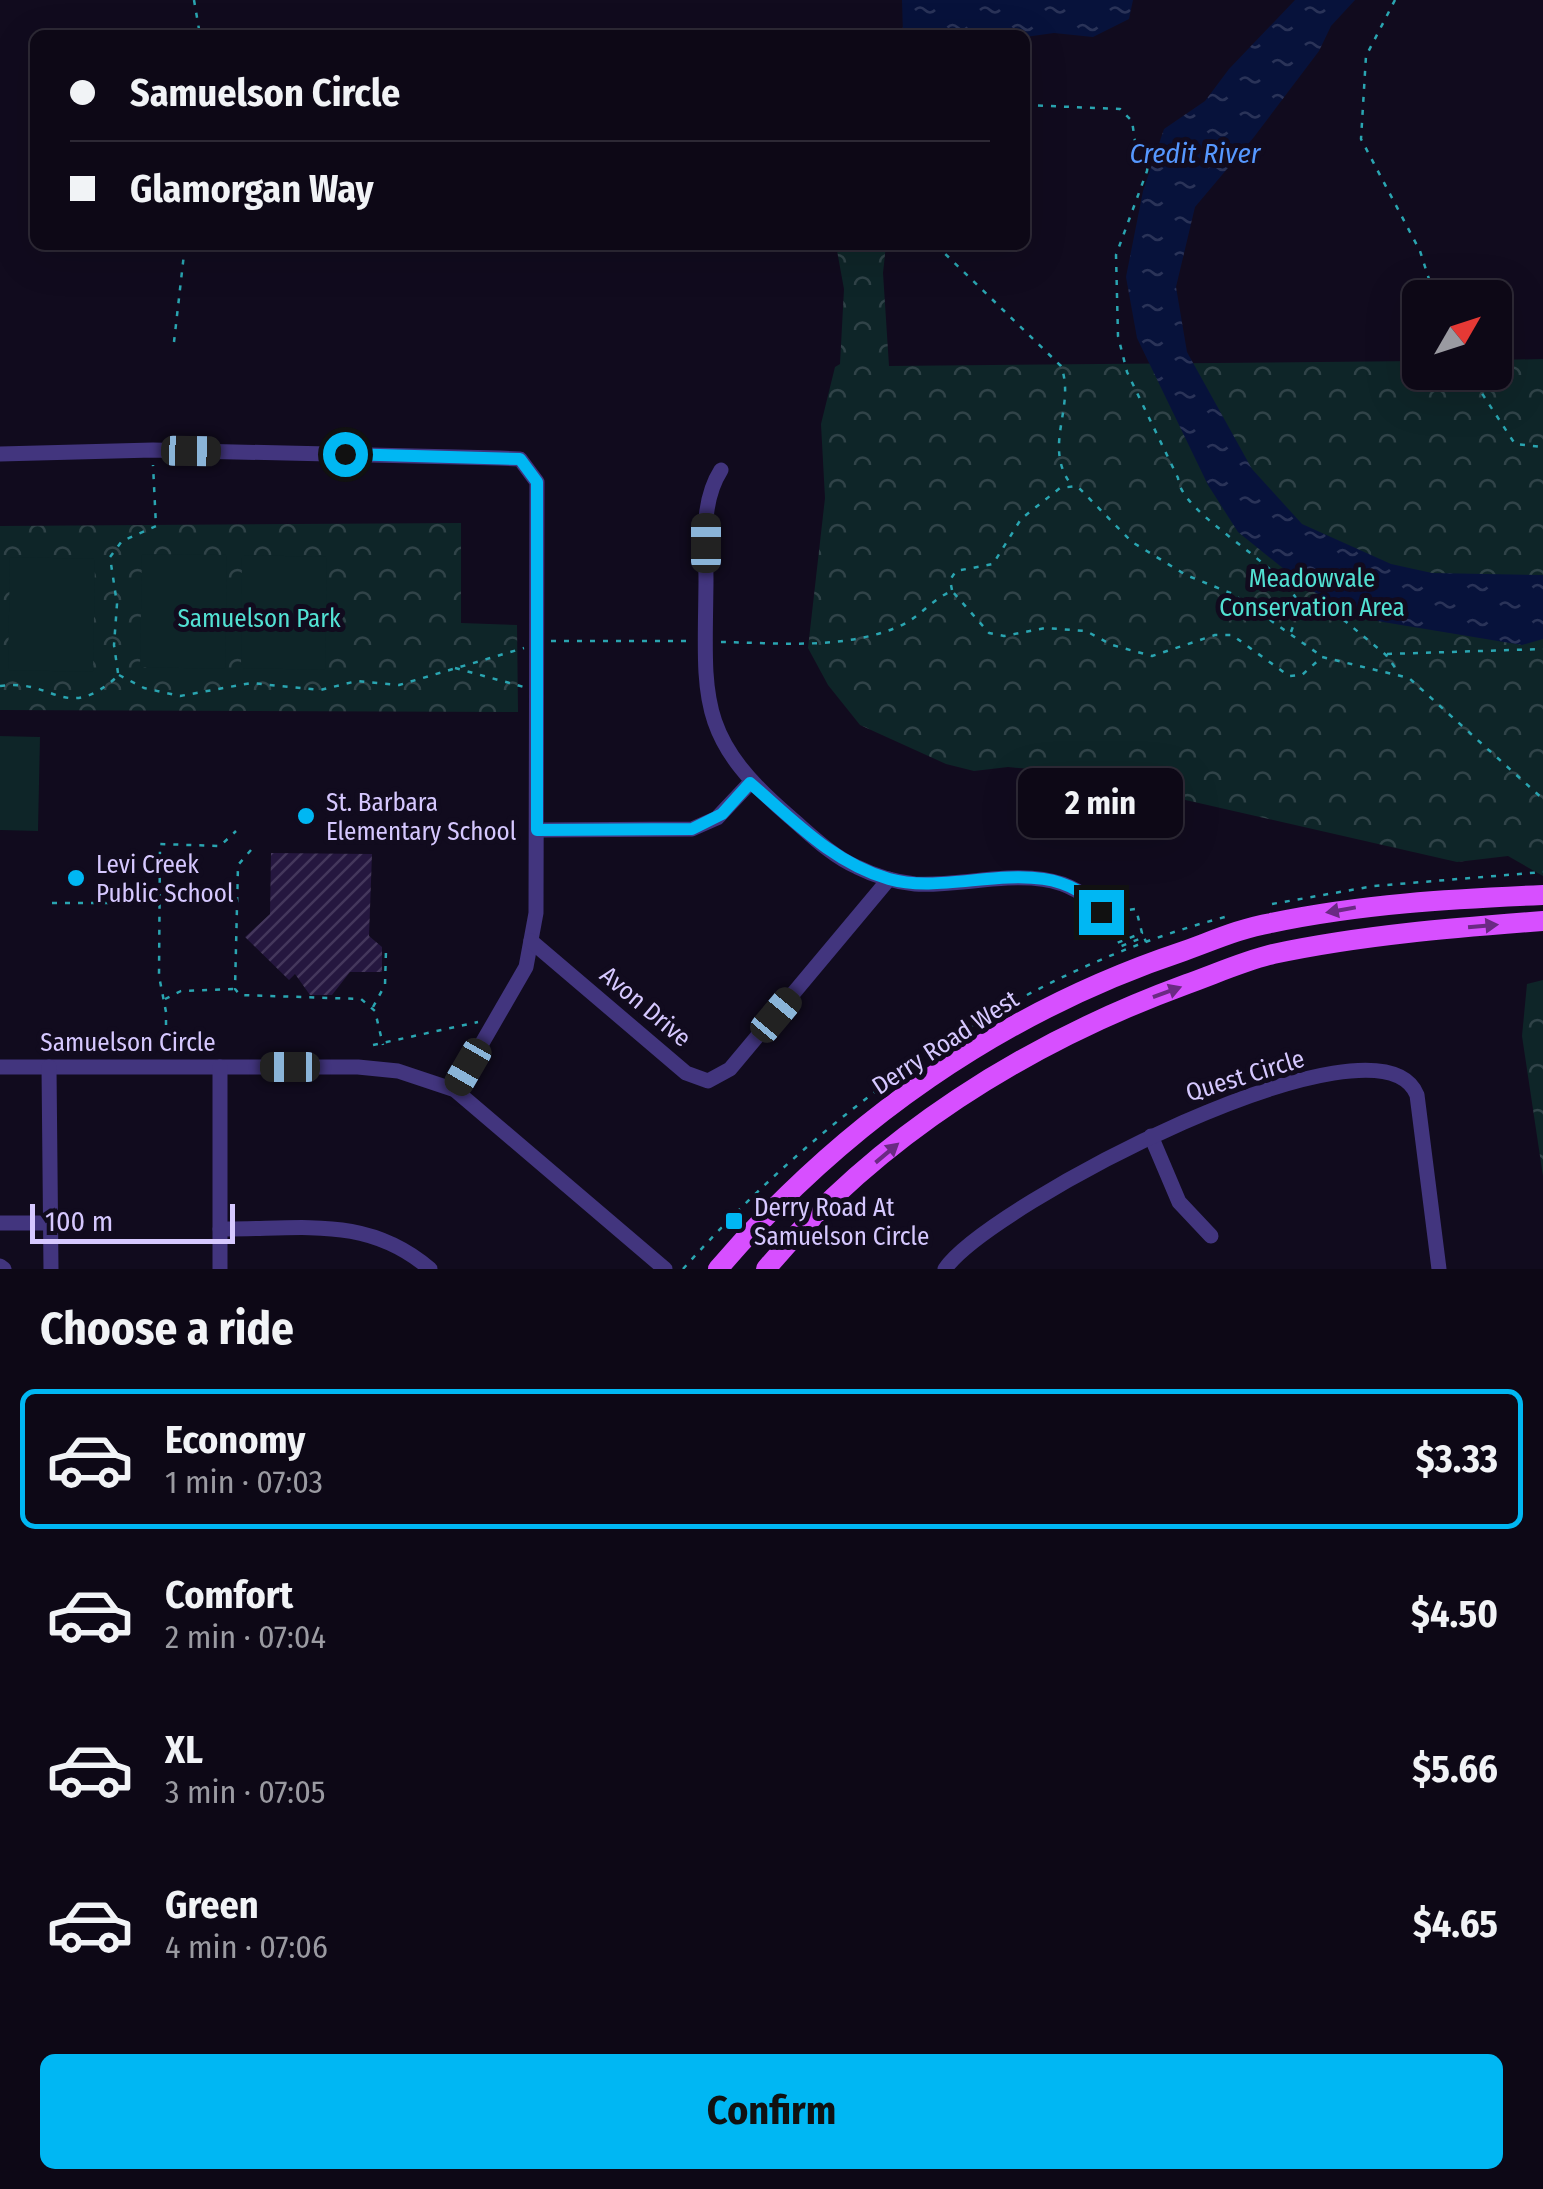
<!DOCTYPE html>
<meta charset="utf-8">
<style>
body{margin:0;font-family:"Fira Sans Condensed",sans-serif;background:#16111f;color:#f1f3f6;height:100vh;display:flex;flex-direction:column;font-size:38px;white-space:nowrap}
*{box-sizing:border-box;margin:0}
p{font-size:32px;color:#9a9aa1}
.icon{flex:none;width:55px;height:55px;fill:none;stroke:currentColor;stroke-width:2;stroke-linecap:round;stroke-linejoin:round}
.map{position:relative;height:1269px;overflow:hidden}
.side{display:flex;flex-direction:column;background:#0d0816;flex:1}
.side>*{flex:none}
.top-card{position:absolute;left:30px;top:30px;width:1000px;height:220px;border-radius:15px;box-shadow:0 10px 40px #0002,0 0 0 2px #2d2935;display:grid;align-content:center;height:220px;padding:0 40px;background:#0d0816}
.needle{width:65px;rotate:51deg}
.tools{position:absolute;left:1402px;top:280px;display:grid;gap:20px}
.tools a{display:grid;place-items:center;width:110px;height:110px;border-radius:15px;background:#0d0816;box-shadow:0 10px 40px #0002,0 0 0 2px #2d2935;font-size:50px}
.scale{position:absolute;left:30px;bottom:25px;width:205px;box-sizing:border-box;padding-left:10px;border:5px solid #d6c8ff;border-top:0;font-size:28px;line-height:35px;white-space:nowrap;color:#d6c8ff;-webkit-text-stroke:8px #110b1e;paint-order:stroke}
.end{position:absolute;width:45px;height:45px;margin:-22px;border:12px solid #00b7f3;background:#111;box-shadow:0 0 0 5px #111}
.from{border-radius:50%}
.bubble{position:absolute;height:70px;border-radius:15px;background:#0d0816;box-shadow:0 10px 40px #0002,0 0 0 2px #2d2935;font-size:32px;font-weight:700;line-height:70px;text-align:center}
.car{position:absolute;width:30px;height:60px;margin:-30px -15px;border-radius:12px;box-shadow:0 0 8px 2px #0007;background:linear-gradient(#222 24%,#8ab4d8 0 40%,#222 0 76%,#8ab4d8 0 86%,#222 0)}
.top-card b{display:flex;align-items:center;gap:35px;height:95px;font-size:38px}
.top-card b+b{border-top:2px solid #2d2935}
.top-card i{width:25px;height:25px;background:#f1f3f6}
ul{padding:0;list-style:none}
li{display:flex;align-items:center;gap:30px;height:140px;margin:0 20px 15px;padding:0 20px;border:5px solid transparent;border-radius:15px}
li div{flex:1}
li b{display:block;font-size:38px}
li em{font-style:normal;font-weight:700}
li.selected{border-color:#00b7f3}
li>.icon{width:90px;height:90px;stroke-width:1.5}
h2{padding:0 40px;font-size:45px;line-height:120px}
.action{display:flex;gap:20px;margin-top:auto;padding:20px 40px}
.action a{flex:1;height:115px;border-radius:15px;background:#00b7f3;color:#111;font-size:40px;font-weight:700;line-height:115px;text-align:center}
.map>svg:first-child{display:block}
.forest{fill:url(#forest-crowns)}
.pitch{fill:#0e2528}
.water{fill:url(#water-ripples)}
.building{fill:url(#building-hatch)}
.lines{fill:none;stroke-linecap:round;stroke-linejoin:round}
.path{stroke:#2aa5b1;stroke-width:2.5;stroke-dasharray:5 8;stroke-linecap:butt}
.minor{stroke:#42357e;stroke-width:15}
.major{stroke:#d74fff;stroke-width:20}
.oneway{fill:#6a2a83}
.route{stroke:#00b7f3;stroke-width:12}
.poi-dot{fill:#00b7f3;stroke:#110b1e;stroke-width:4}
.labels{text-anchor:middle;stroke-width:10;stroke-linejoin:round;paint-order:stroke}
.park-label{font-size:25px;fill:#52e1d3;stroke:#110b1e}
.poi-label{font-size:25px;fill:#d6c8ff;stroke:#110b1e;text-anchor:start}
.street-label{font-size:25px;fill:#d6c8ff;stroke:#110b1e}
.water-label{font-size:28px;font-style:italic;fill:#5698ff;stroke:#110b1e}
</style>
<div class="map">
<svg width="1543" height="1269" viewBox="0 0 1543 1269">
<defs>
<pattern id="forest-crowns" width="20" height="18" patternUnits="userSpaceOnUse" patternTransform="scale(2.5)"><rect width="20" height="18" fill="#0e2528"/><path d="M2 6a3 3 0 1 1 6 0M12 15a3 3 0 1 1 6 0" fill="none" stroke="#304348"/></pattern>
<pattern id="water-ripples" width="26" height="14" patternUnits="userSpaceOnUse" patternTransform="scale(2.5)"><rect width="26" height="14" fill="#07123b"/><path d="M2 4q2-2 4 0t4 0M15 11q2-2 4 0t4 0" fill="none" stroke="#2a3358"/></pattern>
<pattern id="building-hatch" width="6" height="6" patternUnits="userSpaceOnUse" patternTransform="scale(2.5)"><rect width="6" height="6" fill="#25173f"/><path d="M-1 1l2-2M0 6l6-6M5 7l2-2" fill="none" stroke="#44375c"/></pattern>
</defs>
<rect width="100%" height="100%" fill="#110b1e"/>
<g class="forest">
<path d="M836 245H886L883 273 889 366 1420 361V372H1495V360L1543 359V876L1508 856 1457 862 1063 772 1008 767 974 771 946 764 860 725 828 685 808 648 825 498 821 424 835 367 840 364 844 289Z"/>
<path d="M461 523V623L517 625 518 712 0 710V526Z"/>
<path d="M1543 980V1176L1522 1036 1527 984Z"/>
</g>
<g class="pitch">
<path d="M142 554 227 555 225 669 140 667Z"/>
<path d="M242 555 327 557 325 670 241 668Z"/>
<path d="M10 557 95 559 93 672 8 670Z"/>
<path d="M0 736 40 737 38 831 0 830Z"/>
</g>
<g class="water">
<path d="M902 0H1133L1129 19 1093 37 1054 33 1025 37 903 35Z"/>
<path d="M1295 0H1355L1331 26 1319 51 1254 137 1195 207 1176 287 1187 352 1252 469 1302 524 1391 564 1432 573 1543 575V639L1522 645 1371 620 1310 590 1238 532 1208 485 1137 338 1126 277 1143 191 1164 129 1205 101 1229 69Z"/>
</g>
<path class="building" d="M271 853 372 854 369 936 382 947V972H350L332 995H310L295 974 289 980 245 937 270 914Z"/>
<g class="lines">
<g class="path">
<path d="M194 0 200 35"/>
<path d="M1395 0 1366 56 1361 139 1420 251 1435 298"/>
<path d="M1025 105 1120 109 1132 121 1135 141 1150 149 1147 171 1116 255 1118 336 1127 372 1178 478C1181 516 1283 563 1300 606L1308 607 1318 601 1327 606 1386 655 1399 673"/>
<path d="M936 245 1061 366C1076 406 1043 445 1070 483"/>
<path d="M174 342 185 245"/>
<path d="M1468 372 1515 444 1543 447"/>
<path d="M952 590 950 580 956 571 993 564 1021 519 1060 488 1077 486 1132 542 1186 575 1233 594 1320 655"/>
<path d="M1291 632 1300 607"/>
<path d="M551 641H693"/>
<path d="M721 642C780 643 845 650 900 626 920 617 932 599 952 591L989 633 1004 636 1045 628 1086 631 1112 645 1152 656 1215 635H1232L1289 676 1302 675 1322 657 1409 678 1543 799"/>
<path d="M1387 654 1543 649"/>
<path d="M455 668 524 687"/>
<path d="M118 673 114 645 117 604 110 557 122 541 156 526 153 465"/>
<path d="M119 675 144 688 180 696 251 683 320 690 357 681 399 685 524 648"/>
<path d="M0 686C55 678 64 724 118 676"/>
<path d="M251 850 238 865 235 989 240 995 361 999 375 1011 383 1045"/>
<path d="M52 903H158"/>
<path d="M1272 904 1374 886 1543 872"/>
<path d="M1117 911 1136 909 1142 933 1117 943 1119 947 1144 937 1146 942"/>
<path d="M165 999 181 991 234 989"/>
<path d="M373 1007 385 985 386 950"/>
<path d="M373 1045 478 1022"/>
<path d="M166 1051V1012L159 976 160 844 220 846 236 831"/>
<path d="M683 1269C826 1109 1015 972 1225 917"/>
</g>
<g class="minor">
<path d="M0 454 153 450 499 458 520 459 537 482 536 913 526 967 455 1090"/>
<path d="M721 470C700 503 706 544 706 581 705 698 695 736 790 817 811 835 832 856 857 867 875 876 895 882 915 884 975 888 1059 854 1101 913"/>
<path d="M537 830 692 829 717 818 750 783"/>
<path d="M531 941 686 1073 708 1081 730 1069 889 879"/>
<path d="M0 1067H358L398 1071 455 1090 665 1269"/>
<path d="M49 1067 51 1269"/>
<path d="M1151 1136 1179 1202 1211 1236"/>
<path d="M0 1223H52"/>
<path d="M220 1229C300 1230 366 1214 430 1269"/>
<path d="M0 1266 4 1269"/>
<path d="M220 1269V1067"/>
<path d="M945 1269C989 1205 1379 1000 1417 1095L1439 1269"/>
</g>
<g class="major">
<path d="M718 1269C843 1123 1001 1012 1184 951 1212 941 1241 928 1271 923 1361 904 1451 899 1543 895"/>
<path d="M766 1269C877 1136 1026 1043 1187 984 1215 974 1244 961 1273 954 1362 935 1452 928 1543 921"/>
</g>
</g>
<defs><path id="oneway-solid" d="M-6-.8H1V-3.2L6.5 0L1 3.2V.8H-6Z" transform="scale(2.5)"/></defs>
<g class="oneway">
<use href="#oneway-solid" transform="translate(1341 910) rotate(170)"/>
<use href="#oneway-solid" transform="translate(1483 926) rotate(-5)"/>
<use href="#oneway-solid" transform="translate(1167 992) rotate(-20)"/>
<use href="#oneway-solid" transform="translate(887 1153) rotate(-40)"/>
</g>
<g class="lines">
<path class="route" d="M345 454 520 459 537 482V830L692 829 722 814 750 783C793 820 833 863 889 879 955 898 1052 846 1101 912"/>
</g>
<g class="poi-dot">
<circle cx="306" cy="816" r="10"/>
<circle cx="76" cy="878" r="10"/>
<rect x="724" y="1211" width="20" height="20" rx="5"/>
</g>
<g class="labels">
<g class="park-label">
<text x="1312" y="587">Meadowvale<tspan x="1312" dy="29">Conservation Area</tspan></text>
<text x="259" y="627">Samuelson Park</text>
</g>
<g class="poi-label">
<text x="326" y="811">St. Barbara<tspan x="326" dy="29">Elementary School</tspan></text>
<text x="96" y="873">Levi Creek<tspan x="96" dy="29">Public School</tspan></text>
<text x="754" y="1216">Derry Road At<tspan x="754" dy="29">Samuelson Circle</tspan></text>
</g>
<g class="street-label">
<text transform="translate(646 1006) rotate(40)" y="9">Avon Drive</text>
<text x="128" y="1051">Samuelson Circle</text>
<text transform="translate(945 1042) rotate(-33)" y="9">Derry Road West</text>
<text transform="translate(1245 1075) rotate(-17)" y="9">Quest Circle</text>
</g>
<g class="water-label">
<text x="1195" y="163">Credit River</text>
</g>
</g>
</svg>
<div class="tools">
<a><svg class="needle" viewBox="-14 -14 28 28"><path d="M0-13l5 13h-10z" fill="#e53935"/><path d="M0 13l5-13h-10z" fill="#9a9aa1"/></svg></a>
</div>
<div class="scale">100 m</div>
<i class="end from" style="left:345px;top:454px"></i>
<i class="end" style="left:1101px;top:912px"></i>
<div class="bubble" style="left:1018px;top:768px;width:165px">2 min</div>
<i class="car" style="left:191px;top:451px;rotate:91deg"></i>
<i class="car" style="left:706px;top:543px;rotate:0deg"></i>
<i class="car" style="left:776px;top:1015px;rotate:40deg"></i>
<i class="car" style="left:290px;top:1067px;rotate:270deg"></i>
<i class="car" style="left:468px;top:1067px;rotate:210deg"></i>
<div class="top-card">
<b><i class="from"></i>Samuelson Circle</b>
<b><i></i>Glamorgan Way</b>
</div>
</div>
<section class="side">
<h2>Choose a ride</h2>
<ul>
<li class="selected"><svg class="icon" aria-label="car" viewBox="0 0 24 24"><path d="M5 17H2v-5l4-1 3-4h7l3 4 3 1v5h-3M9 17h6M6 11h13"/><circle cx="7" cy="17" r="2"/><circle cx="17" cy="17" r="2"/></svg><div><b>Economy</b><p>1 min · 07:03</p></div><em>$3.33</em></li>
<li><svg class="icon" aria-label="car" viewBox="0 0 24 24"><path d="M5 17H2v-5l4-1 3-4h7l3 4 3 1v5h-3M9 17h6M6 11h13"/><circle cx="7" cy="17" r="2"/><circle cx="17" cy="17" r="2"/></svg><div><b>Comfort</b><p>2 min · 07:04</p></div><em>$4.50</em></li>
<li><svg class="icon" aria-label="car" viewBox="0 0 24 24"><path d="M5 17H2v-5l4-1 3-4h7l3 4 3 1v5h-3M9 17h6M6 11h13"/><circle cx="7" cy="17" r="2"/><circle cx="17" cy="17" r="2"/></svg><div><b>XL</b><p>3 min · 07:05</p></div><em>$5.66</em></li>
<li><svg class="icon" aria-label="car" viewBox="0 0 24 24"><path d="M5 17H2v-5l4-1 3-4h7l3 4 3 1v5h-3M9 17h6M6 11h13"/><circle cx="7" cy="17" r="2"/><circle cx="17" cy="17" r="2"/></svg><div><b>Green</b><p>4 min · 07:06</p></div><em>$4.65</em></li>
</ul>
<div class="action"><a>Confirm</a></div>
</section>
